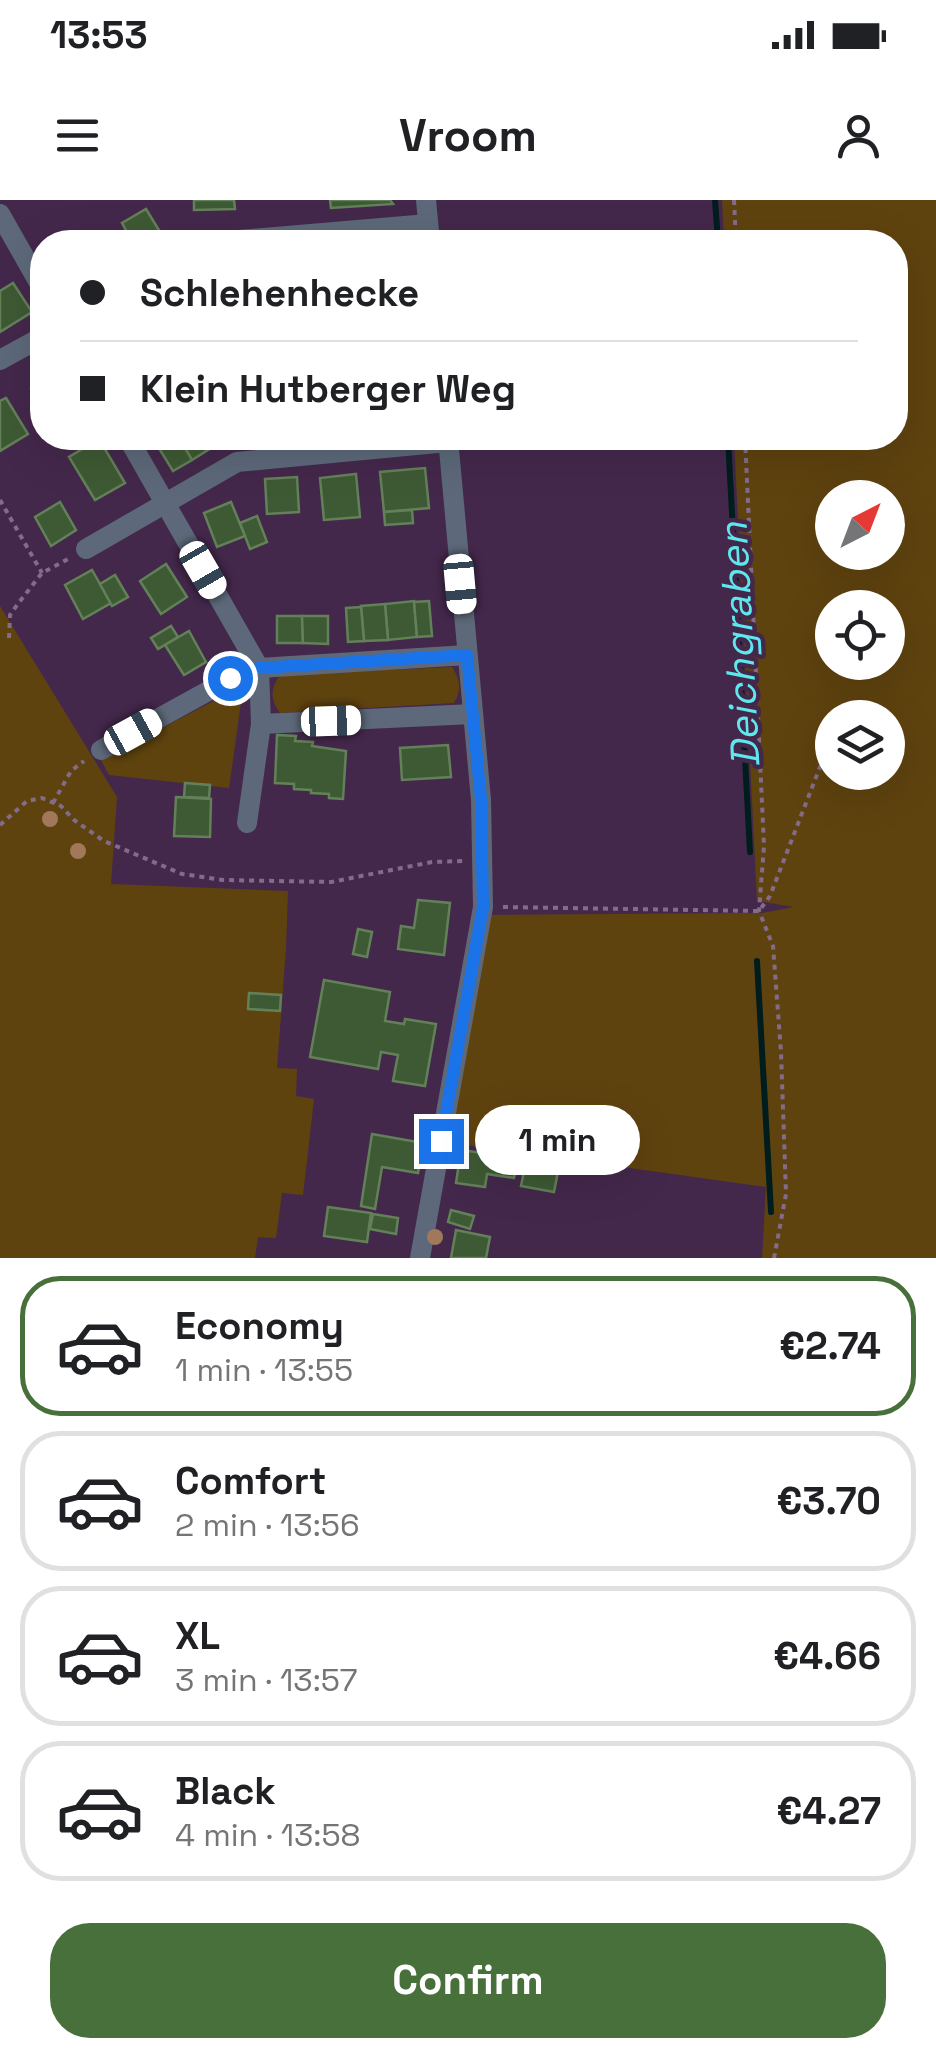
<!DOCTYPE html>
<meta charset="utf-8">
<style>
body{margin:0;font-family:"Space Grotesk",sans-serif;background:#f2f2f2;color:#202124;height:100vh;display:flex;flex-direction:column;font-size:38px;white-space:nowrap}
*{box-sizing:border-box;margin:0}
p{font-size:32px;color:#757577}
.icon{flex:none;width:55px;height:55px;fill:none;stroke:currentColor;stroke-width:2;stroke-linecap:round;stroke-linejoin:round}
.map{position:relative;height:1058px;overflow:hidden}
.panel{display:flex;flex-direction:column;background:#fff;flex:1}
.panel>*{flex:none}
.banner{position:absolute;left:30px;top:30px;width:878px;height:220px;border-radius:40px;box-shadow:0 10px 40px #0002;display:grid;align-content:center;height:220px;padding:0 50px;background:#fff}
.needle{width:65px;rotate:42deg}
.buttons{position:absolute;left:815px;top:280px;display:grid;gap:20px}
.buttons a{display:grid;place-items:center;width:90px;height:90px;border-radius:50%;background:#fff;box-shadow:0 10px 40px #0002;font-size:50px}
.end{position:absolute;width:45px;height:45px;margin:-22px;border:12px solid #1a73e8;background:#fff;box-shadow:0 0 0 5px #fff}
.from{border-radius:50%}
.bubble{position:absolute;height:70px;border-radius:35px;background:#fff;box-shadow:0 10px 40px #0002;font-size:32px;font-weight:700;line-height:70px;text-align:center}
.car{position:absolute;width:30px;height:60px;margin:-30px -15px;border-radius:12px;box-shadow:0 0 8px 2px #0007;background:linear-gradient(#fff 24%,#345 0 40%,#fff 0 76%,#345 0 86%,#fff 0)}
.banner b{display:flex;align-items:center;gap:35px;height:95px;font-size:38px}
.banner b+b{border-top:2px solid #e0e0e0}
.banner i{width:25px;height:25px;background:#202124}
ul{padding:18px 0 0;list-style:none}
li{display:flex;align-items:center;gap:30px;height:140px;margin:0 20px 15px;padding:0 30px;border:5px solid #e0e0e0;border-radius:40px}
li div{flex:1}
li b{display:block;font-size:38px}
li em{font-style:normal;font-weight:700}
li.active{border-color:#48703b}
li>.icon{width:90px;height:90px;stroke-width:1.5}
.button{display:flex;gap:20px;margin-top:auto;padding:20px 50px}
.button a{flex:1;height:115px;border-radius:40px;background:#48703b;color:#fff;font-size:40px;font-weight:700;line-height:115px;text-align:center}
.status{display:flex;justify-content:space-between;align-items:center;height:70px;padding:0 50px;background:#fff;direction:ltr}
.status svg{height:28px;fill:currentColor}
header{display:flex;justify-content:space-between;align-items:center;height:130px;padding:0 50px;background:#fff;font-size:45px;font-weight:700}
.map>svg:first-child{display:block}
.green{fill:#5f430f;fill-rule:evenodd}
.lines{fill:none;stroke-linecap:round;stroke-linejoin:round}
.stream{stroke:#001d1e;stroke-width:6}
.building{fill:#3e5a34;stroke:#638158;stroke-width:2.5}
.path{stroke:#836c8a;stroke-width:4;stroke-dasharray:5 5;stroke-linecap:butt}
.street{stroke:#5d697a;stroke-width:20}
.tree{fill:#a2785a}
.route{stroke:#1a73e8;stroke-width:12}
.labels{text-anchor:middle;stroke-width:9;stroke-linejoin:round;paint-order:stroke}
.water-label{font-size:40px;font-style:italic;fill:#5ee8ec;stroke:#44284c}
</style>
<div class="status"><b>13:53</b><svg viewBox="0 0 49 12"><path d="M0 12V9h3v3zM5 12V6h3v6zM10 12V3h3v9zM15 12V0h3v12zM26 1h20v11H26zM47 4h2v5h-2z"/></svg></div>
<header><svg class="icon" aria-label="menu" viewBox="0 0 24 24"><path d="M4 6h16M4 12h16M4 18h16"/></svg>Vroom<svg class="icon" aria-label="person" viewBox="0 0 24 24"><circle cx="12" cy="8" r="4"/><path d="M4 21q1-7 8-7t8 7"/></svg></header>
<div class="map">
<svg width="936" height="1058" viewBox="0 0 936 1058">
<rect width="100%" height="100%" fill="#44284c"/>
<g class="green">
<path d="M722 0H936V1058H762L766 987 443 942 489 715 762 713 794 707 757 701 734 238H895V42H724ZM832 298H888V352H832ZM832 408H888V462H832ZM832 518H888V572H832Z"/>
<path d="M0 406 117 597 111 684 288 691 286 748 277 868 297 869 296 896 314 899 303 995 282 993 276 1038 258 1037 255 1058H0Z"/>
<path d="M452 467C460 479 462 489 454 503L280 513C270 499 270 489 280 475Z"/>
<path d="M229 493 236 495 241 502 229 588 109 575 101 560Z"/>
</g>
<g class="lines">
<g class="stream">
<path d="M715 0 718 42"/>
<path d="M728 238 750 652"/>
<path d="M757 761 771 1012"/>
</g>
</g>
<g class="building">
<path d="M194 0H234L235 9 194 10Z"/>
<path d="M330 0H390L393 4 331 8Z"/>
<path d="M146 9 165 40 161 42H128L124 36 128 34 122 23Z"/>
<path d="M13 83 32 112 0 132V91Z"/>
<path d="M42 182V209L31 189Z"/>
<path d="M6 198 28 234 0 251V201Z"/>
<path d="M179 238H205L211 248 192 260Z"/>
<path d="M179 238 192 260 173 271 160 250Z"/>
<path d="M99 239 125 283 95 300 69 257Z"/>
<path d="M425 268 429 308 384 312 380 272Z"/>
<path d="M356 274 360 317 324 320 320 278Z"/>
<path d="M297 277 299 312 267 314 265 279Z"/>
<path d="M60 302 76 330 51 346 35 317Z"/>
<path d="M231 302 245 336 217 347 204 313Z"/>
<path d="M412 310 413 323 385 325 384 312Z"/>
<path d="M257 316 267 342 250 349 240 323Z"/>
<path d="M166 364 187 397 161 414 140 381Z"/>
<path d="M92 370 111 403 83 419 65 385Z"/>
<path d="M115 375 128 397 112 406 100 384Z"/>
<path d="M414 401 417 437 388 440 385 404Z"/>
<path d="M429 401 432 436 417 437 414 402Z"/>
<path d="M385 404 388 440 364 441 361 406Z"/>
<path d="M361 407 364 441 348 442 346 408Z"/>
<path d="M277 416H302L303 443H277Z"/>
<path d="M302 416H328V444L303 443Z"/>
<path d="M171 426 178 437 158 449 151 438Z"/>
<path d="M189 431 206 462 184 475 165 445Z"/>
<path d="M277 535 296 536 295 541 313 542 312 546 346 551 343 599 329 598V594L311 593V590L294 589V584L275 583Z"/>
<path d="M448 545 451 577 402 580 400 548Z"/>
<path d="M185 583 210 585 209 598 184 597Z"/>
<path d="M176 597 211 599 210 637 174 636Z"/>
<path d="M418 700 450 703 444 755 398 749 401 726 414 728Z"/>
<path d="M358 729 372 732 367 757 353 754Z"/>
<path d="M324 780 390 792 385 821 404 824 405 819 436 824 425 886 393 881 398 855 381 852 378 869 310 857Z"/>
<path d="M249 793 281 795 280 811 248 809Z"/>
<path d="M372 934 423 943 418 973 382 967 375 1009 361 1006Z"/>
<path d="M461 950 517 958 514 978 487 974 485 987 456 983Z"/>
<path d="M526 961 559 967 554 992 521 986Z"/>
<path d="M328 1007 371 1013 367 1042 324 1036Z"/>
<path d="M451 1010 474 1016 470 1029 448 1022Z"/>
<path d="M373 1014 398 1018 396 1034 370 1029Z"/>
<path d="M456 1030 490 1037 486 1058H451Z"/>
</g>
<g class="lines">
<g class="path">
<path d="M734 0 736 42"/>
<path d="M745 238 764 646 759 711 773 746 781 852 786 994 774 1058"/>
<path d="M0 300 42 373"/>
<path d="M9 438 10 415 17 405 42 373 68 359"/>
<path d="M53 603 71 571 84 561"/>
<path d="M0 625 27 601 42 598 61 606 74 620 104 641 182 674 223 680 331 682 432 662 464 661"/>
<path d="M503 707 759 711 770 696 832 536"/>
</g>
<g class="street">
<path d="M426 0 430 42"/>
<path d="M0 14 42 88"/>
<path d="M215 42 428 24"/>
<path d="M0 160 42 137"/>
<path d="M128 238 259 468 261 524 247 623"/>
<path d="M86 349 237 262 448 242"/>
<path d="M261 524 473 514"/>
<path d="M101 550 230 479 259 468 467 455"/>
<path d="M420 1058 483 707 481 600 448 238"/>
</g>
</g>
<g class="tree">
<circle cx="50" cy="619" r="8"/>
<circle cx="78" cy="651" r="8"/>
<circle cx="435" cy="1037" r="8"/>
</g>
<g class="lines">
<path class="route" d="M230 478 259 468 467 455 481 600 483 707 441 941"/>
</g>
<g class="labels">
<g class="water-label">
<text transform="translate(739 445) rotate(-93)" y="14">Deichgraben</text>
</g>
</g>
</svg>
<div class="buttons">
<a><svg class="needle" viewBox="-14 -14 28 28"><path d="M0-13l5 13h-10z" fill="#e53935"/><path d="M0 13l5-13h-10z" fill="#757577"/></svg></a>
<a><svg class="icon" aria-label="locate" viewBox="0 0 24 24"><circle cx="12" cy="12" r="6"/><path d="M12 2v4M12 18v4M2 12h4M18 12h4"/></svg></a>
<a><svg class="icon" aria-label="layers" viewBox="0 0 24 24"><path d="M12 4l9 5-9 5-9-5zM3 14l9 5 9-5"/></svg></a>
</div>
<i class="end from" style="left:230px;top:478px"></i>
<i class="end" style="left:441px;top:941px"></i>
<div class="bubble" style="left:475px;top:905px;width:165px">1 min</div>
<i class="car" style="left:203px;top:370px;rotate:150deg"></i>
<i class="car" style="left:460px;top:384px;rotate:175deg"></i>
<i class="car" style="left:331px;top:521px;rotate:88deg"></i>
<i class="car" style="left:133px;top:532px;rotate:61deg"></i>
<div class="banner">
<b><i class="from"></i>Schlehenhecke</b>
<b><i></i>Klein Hutberger Weg</b>
</div>
</div>
<section class="panel">
<ul>
<li class="active"><svg class="icon" aria-label="car" viewBox="0 0 24 24"><path d="M5 17H2v-5l4-1 3-4h7l3 4 3 1v5h-3M9 17h6M6 11h13"/><circle cx="7" cy="17" r="2"/><circle cx="17" cy="17" r="2"/></svg><div><b>Economy</b><p>1 min · 13:55</p></div><em>€2.74</em></li>
<li><svg class="icon" aria-label="car" viewBox="0 0 24 24"><path d="M5 17H2v-5l4-1 3-4h7l3 4 3 1v5h-3M9 17h6M6 11h13"/><circle cx="7" cy="17" r="2"/><circle cx="17" cy="17" r="2"/></svg><div><b>Comfort</b><p>2 min · 13:56</p></div><em>€3.70</em></li>
<li><svg class="icon" aria-label="car" viewBox="0 0 24 24"><path d="M5 17H2v-5l4-1 3-4h7l3 4 3 1v5h-3M9 17h6M6 11h13"/><circle cx="7" cy="17" r="2"/><circle cx="17" cy="17" r="2"/></svg><div><b>XL</b><p>3 min · 13:57</p></div><em>€4.66</em></li>
<li><svg class="icon" aria-label="car" viewBox="0 0 24 24"><path d="M5 17H2v-5l4-1 3-4h7l3 4 3 1v5h-3M9 17h6M6 11h13"/><circle cx="7" cy="17" r="2"/><circle cx="17" cy="17" r="2"/></svg><div><b>Black</b><p>4 min · 13:58</p></div><em>€4.27</em></li>
</ul>
<div class="button"><a>Confirm</a></div>
</section>
